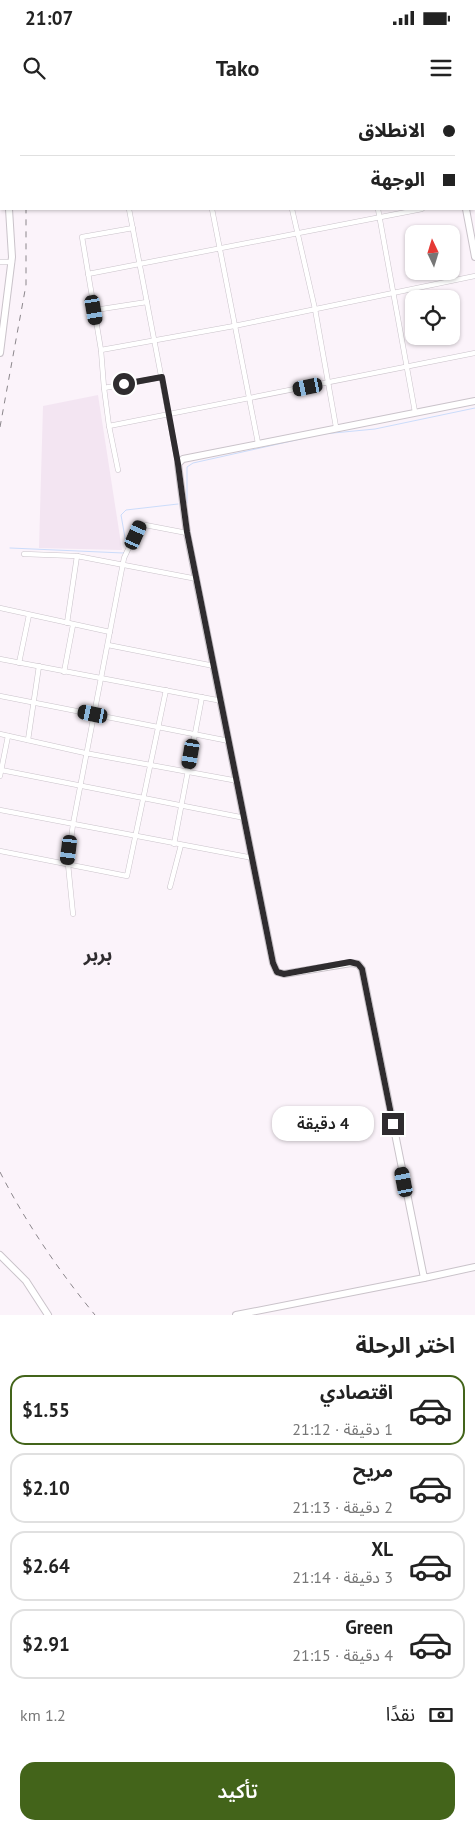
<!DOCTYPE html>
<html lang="ar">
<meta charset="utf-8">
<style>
body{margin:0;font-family:"PT Sans","Noto Sans Arabic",sans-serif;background:#f6f6f6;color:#222;direction:rtl;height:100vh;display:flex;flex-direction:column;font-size:19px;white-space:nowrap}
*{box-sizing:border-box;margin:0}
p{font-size:16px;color:#767676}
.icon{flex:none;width:28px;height:28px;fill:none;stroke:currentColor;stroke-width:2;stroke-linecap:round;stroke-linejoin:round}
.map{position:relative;height:1215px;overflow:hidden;direction:ltr}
.details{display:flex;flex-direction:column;background:#fff;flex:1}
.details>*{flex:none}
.hud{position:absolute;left:0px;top:0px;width:475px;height:110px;box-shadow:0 1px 4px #0004;direction:rtl;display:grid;align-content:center;height:110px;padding:0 20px;background:#fff}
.needle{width:32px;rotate:356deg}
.tools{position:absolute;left:405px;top:125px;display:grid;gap:10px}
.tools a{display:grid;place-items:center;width:55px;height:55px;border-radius:10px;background:#fff;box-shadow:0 1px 4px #0004;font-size:25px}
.end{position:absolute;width:22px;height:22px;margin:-11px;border:6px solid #2f2c2f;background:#fff;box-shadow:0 0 0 2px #fff}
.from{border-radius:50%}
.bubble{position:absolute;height:35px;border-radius:15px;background:#fff;box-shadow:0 1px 4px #0004;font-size:16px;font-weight:600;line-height:35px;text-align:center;direction:rtl}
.car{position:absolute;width:15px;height:30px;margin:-15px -8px;border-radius:6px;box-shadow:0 0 4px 1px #0007;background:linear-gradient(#222 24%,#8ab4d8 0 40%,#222 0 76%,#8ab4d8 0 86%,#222 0)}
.hud b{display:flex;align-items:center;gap:18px;height:48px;font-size:19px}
.hud b+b{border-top:1px solid #e0e0e0}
.hud i{width:12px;height:12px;background:#222}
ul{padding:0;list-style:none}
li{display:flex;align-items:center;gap:15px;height:70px;margin:0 10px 8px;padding:0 10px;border:2px solid #e0e0e0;border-radius:15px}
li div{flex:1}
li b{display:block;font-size:19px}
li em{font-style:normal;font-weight:600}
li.on{border-color:#43641a}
li>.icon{width:45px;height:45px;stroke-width:1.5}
h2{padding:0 20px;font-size:22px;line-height:60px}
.pay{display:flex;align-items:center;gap:12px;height:55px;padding:0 20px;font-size:19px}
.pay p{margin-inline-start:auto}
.primary-button{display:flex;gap:10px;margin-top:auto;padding:10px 20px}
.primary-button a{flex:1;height:58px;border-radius:15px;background:#43641a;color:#fff;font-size:20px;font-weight:600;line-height:58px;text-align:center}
.status{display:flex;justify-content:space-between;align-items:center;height:35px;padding:0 25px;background:#fff;direction:ltr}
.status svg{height:14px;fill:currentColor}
header{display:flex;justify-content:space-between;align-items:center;height:65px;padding:0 20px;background:#fff;font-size:22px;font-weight:600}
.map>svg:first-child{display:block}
.built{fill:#f3e5f2}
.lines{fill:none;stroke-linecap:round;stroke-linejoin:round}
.stream{stroke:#cbdcfa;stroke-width:1}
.street-casing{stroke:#cac3ca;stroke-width:5.5}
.secondary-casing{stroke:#cac3ca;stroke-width:8}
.street{stroke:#fff;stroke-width:4.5}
.secondary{stroke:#fff;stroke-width:6}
.rail{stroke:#8b868b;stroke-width:1;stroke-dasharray:6 6;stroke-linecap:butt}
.route{stroke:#2f2c2f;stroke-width:6}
.labels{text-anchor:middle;stroke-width:5;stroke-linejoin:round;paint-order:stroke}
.district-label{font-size:19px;font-weight:bold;fill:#2f2c2f;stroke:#fbf3fa}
</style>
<div class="status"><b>21:07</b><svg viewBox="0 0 49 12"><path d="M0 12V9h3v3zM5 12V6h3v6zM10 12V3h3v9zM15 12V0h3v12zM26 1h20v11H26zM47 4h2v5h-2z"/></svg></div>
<header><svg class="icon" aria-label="menu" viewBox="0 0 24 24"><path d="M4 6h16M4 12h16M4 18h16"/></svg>Tako<svg class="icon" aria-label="search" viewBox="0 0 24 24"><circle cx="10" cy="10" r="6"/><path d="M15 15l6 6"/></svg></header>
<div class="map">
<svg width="475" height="1215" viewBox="0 0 475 1215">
<rect width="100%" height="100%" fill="#fbf3fa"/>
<path class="built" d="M98 295 122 450 39 448 43 306Z"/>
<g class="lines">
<g class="stream">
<path d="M323 334 375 329 475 308"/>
<path d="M187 403V367L193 363 314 336"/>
<path d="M10 448 123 453 127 449 121 415 126 410 178 404"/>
</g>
<g class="street-casing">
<g id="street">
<path d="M108 0V1"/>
<path d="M193 0V1"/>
<path d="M273 0 274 1"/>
<path d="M166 1 174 0"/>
<path d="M354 1 360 0"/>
<path d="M474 20H475"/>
<path d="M474 98H475"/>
<path d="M129 109 178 364"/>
<path d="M212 109 258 343"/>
<path d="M292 109 315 209 336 327"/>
<path d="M378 109 415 312"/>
<path d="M133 128 82 137 101 250 104 288 162 277"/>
<path d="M0 162H12"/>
<path d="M88 174 422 109"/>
<path d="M95 210 147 202"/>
<path d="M101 250 234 226 475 176"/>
<path d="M104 288 109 326 118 370"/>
<path d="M109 326 475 253"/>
<path d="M24 454 77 456 197 479"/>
<path d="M0 508 110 532"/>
<path d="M67 523 77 456"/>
<path d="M108 545 214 566"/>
<path d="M0 559 222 601"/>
<path d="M19 563 29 515"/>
<path d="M64 572 73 525"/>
<path d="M0 596 229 641"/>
<path d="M0 634 85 653 238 681"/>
<path d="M28 640 39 566"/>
<path d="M1 670 245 718"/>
<path d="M0 676 8 636"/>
<path d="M0 710 253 758"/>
<path d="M174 744 202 597"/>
<path d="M0 751 127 776 166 590"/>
<path d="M170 787 181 745"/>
<path d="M73 814 68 764 73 724 124 458 140 424 187 433"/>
</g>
</g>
<g class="secondary-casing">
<g id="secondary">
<path d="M445 0 446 1"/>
<path d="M0 96 1 97"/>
<path d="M466 109 475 157"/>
<path d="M0 253 12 157 9 109"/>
<path d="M475 301 183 359 178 364 187 433 273 863 277 872 284 874 351 863 358 864 362 869 424 1178 475 1167"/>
<path d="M0 1155 26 1181 48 1215"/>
<path d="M236 1215 424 1178"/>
</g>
</g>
<use href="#street" class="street"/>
<use href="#secondary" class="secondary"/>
<g class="rail">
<path d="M16 0 17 1"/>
<path d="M0 327 26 185V109"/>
<path d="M0 1072C26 1123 59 1171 95 1215"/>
</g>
</g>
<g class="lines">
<path class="route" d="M124 284 162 277 178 364 187 432 273 863 277 872 284 874 350 862 358 864 362 869 393 1024"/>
</g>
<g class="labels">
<g class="district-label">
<text x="98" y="861">بربر</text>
</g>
</g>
</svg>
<div class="tools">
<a><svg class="needle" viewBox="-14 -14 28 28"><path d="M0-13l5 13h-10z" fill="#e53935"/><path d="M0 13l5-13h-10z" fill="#767676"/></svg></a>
<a><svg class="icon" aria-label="locate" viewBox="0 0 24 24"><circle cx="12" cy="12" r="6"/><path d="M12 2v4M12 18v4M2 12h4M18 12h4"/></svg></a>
</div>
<i class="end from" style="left:124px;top:284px"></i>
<i class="end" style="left:393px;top:1024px"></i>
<div class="bubble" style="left:272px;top:1006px;width:102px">4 دقيقة</div>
<i class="car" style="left:94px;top:210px;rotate:170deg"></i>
<i class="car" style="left:308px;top:287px;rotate:258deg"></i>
<i class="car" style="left:136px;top:435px;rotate:24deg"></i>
<i class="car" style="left:93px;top:614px;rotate:282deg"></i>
<i class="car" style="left:191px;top:654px;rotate:190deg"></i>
<i class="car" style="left:69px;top:750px;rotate:187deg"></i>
<i class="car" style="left:404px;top:1082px;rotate:349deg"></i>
<div class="hud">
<b><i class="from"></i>الانطلاق</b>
<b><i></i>الوجهة</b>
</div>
</div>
<section class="details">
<h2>اختر الرحلة</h2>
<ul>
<li class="on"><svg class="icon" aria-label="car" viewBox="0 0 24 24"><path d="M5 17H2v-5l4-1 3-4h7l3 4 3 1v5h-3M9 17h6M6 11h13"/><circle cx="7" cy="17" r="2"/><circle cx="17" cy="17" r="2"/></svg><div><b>اقتصادي</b><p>1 دقيقة · 21:12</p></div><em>$1.55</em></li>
<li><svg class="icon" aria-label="car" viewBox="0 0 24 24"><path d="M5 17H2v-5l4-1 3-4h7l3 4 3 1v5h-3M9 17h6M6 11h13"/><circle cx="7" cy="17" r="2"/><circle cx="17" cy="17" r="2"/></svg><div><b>مريح</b><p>2 دقيقة · 21:13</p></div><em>$2.10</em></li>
<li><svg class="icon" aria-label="car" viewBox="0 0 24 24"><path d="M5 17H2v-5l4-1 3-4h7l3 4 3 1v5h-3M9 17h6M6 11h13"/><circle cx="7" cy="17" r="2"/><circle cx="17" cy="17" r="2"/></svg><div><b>XL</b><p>3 دقيقة · 21:14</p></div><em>$2.64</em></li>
<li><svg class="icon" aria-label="car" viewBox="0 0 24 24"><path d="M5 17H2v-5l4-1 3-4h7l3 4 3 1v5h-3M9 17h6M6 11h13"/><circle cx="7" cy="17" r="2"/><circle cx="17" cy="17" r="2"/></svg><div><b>Green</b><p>4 دقيقة · 21:15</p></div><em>$2.91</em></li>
</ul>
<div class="pay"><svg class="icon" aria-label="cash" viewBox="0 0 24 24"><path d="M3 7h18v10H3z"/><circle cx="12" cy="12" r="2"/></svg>نقدًا<p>1.2 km</p></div>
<div class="primary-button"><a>تأكيد</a></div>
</section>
